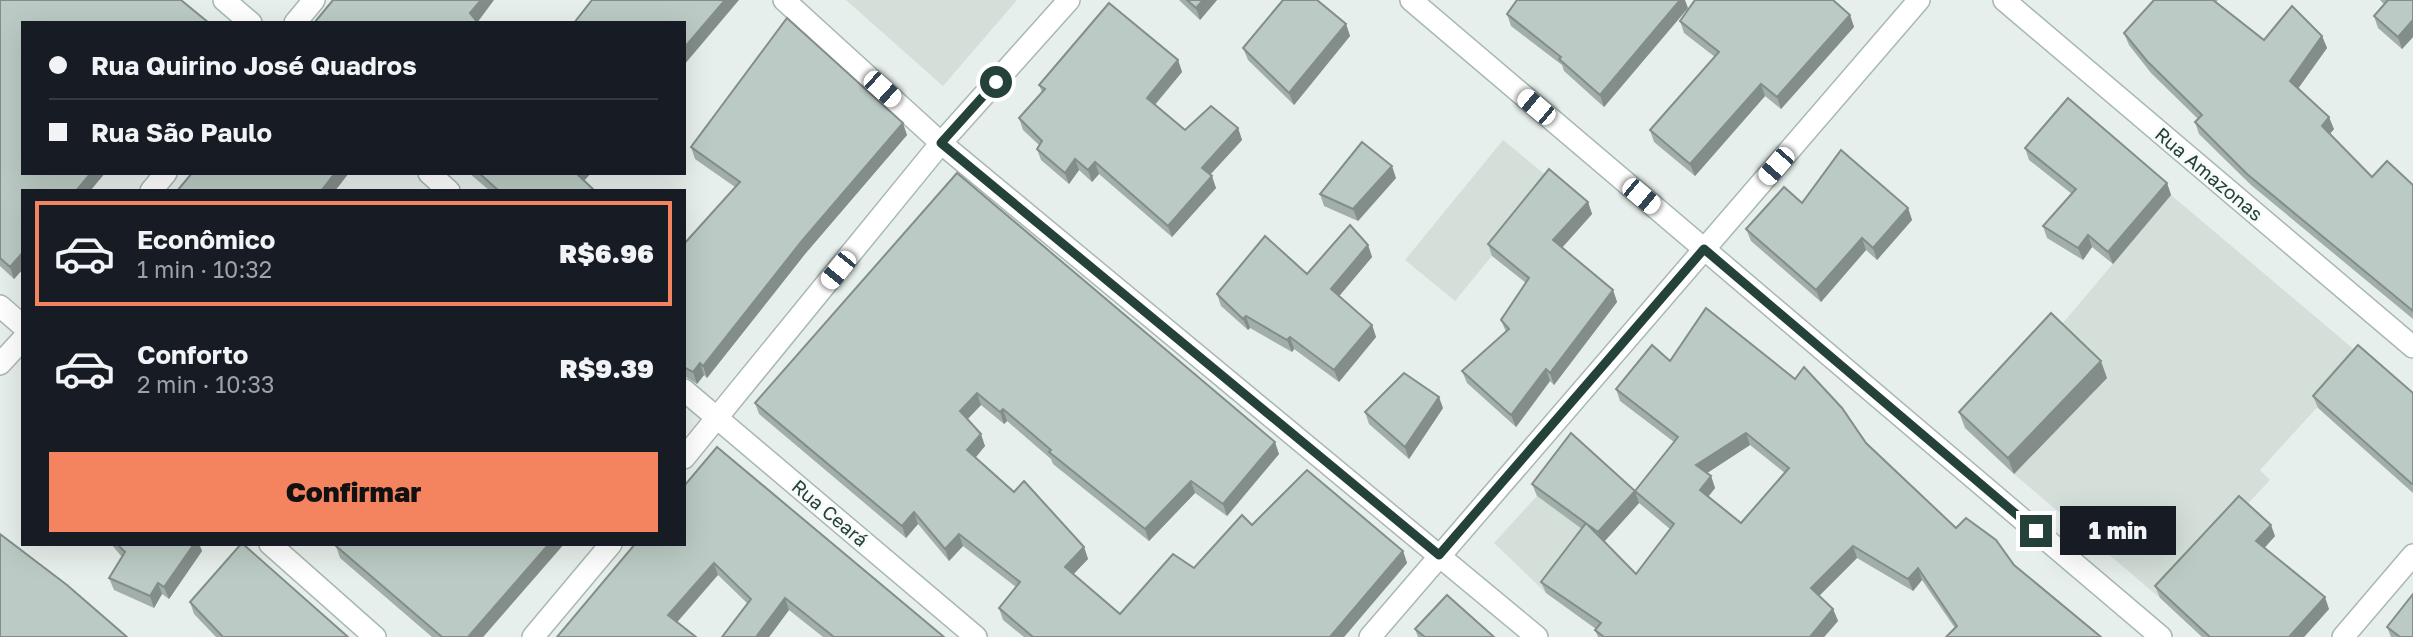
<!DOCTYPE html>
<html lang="pt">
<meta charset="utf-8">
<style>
body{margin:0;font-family:"Golos Text",sans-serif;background:#20242c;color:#f1f3f6;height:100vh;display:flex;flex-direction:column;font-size:26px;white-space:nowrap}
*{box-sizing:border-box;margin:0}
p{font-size:23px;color:#9ea1a6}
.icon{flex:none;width:38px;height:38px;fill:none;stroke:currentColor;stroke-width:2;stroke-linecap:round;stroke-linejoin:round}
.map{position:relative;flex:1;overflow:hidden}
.sheet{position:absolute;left:21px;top:189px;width:665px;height:357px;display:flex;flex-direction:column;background:#171b24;border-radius:0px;box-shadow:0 7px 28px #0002}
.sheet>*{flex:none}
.top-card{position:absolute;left:21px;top:21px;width:665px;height:154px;border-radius:0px;box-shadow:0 7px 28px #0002;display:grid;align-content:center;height:154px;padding:0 28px;background:#171b24}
.end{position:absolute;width:32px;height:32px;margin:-16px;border:9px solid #24423a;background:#fff;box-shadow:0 0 0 4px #fff}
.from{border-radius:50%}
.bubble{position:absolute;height:49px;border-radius:0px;background:#171b24;box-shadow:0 7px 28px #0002;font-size:23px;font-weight:800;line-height:49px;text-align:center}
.car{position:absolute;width:21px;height:42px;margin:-21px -10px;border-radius:9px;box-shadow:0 0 5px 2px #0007;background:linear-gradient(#fff 24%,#345 0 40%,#fff 0 76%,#345 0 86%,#fff 0)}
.top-card b{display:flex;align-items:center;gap:24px;height:66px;font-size:26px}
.top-card b+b{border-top:2px solid #363941}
.top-card i{width:18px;height:18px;background:#f1f3f6}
ul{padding:12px 0 0;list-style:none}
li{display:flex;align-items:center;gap:21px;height:105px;margin:0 14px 10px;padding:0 14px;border:4px solid transparent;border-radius:0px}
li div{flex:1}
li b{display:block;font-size:26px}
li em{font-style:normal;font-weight:800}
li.current{border-color:#f4845f}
li>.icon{width:63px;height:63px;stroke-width:1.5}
.primary-button{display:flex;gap:14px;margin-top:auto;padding:14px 28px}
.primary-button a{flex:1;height:80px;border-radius:0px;background:#f4845f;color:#111;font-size:28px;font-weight:800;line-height:80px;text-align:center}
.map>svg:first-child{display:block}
.built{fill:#d4dfda}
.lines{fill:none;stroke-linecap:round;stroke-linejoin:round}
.minor-casing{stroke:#a8b8b2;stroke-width:24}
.minor{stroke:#fff;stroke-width:21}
.wall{fill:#a1aea9;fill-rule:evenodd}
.shaded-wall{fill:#838d89}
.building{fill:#bbcac4;stroke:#838d89;stroke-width:2;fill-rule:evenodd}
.route{stroke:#24423a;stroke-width:9}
.labels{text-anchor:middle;stroke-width:6;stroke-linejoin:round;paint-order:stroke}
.street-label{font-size:19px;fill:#24423a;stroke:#f7fbf9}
</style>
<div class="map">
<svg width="2413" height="637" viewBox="0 0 2413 637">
<rect width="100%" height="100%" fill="#e6efeb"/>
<g class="built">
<path d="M846 0H1017L943 86Z"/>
<path d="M1503 140 1553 181 1455 301 1405 260Z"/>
<path d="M2171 195 2363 357 2260 470 2270 480 2160 598 2014 474 2106 378 2057 330Z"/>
<path d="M1537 496 1591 535 1546 593 1494 543Z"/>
</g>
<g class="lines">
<g class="minor-casing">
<g id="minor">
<path d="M224 0 251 23"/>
<path d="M784 0 941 143 1537 637"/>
<path d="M1411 0 2161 637"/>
<path d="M2004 0 2413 347"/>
<path d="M295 23 314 0"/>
<path d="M429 173 449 191"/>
<path d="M151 191 166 173"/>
<path d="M0 306 23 326"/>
<path d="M0 364 23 339"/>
<path d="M684 390 976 637"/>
<path d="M684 458 941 143 1069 0"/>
<path d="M270 544 375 637"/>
<path d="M533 637 611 544"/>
<path d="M1370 637 1919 0"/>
<path d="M2343 637 2413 555"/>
</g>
</g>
<use href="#minor" class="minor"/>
</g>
<g class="wall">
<path d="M0 0 23 173H105L90 191H23V269L14 279 0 266Z"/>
<path d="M1179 0H1217L1200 20Z"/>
<path d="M2154 0H2218L2216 2 2264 40 2322 36 2327 48 2298 88 2334 129 2330 134 2372 177 2413 185V319L2251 185 2199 134 2195 122 2198 119 2151 73 2129 45 2124 33Z"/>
<path d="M2380 0H2413V37L2402 49 2378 28 2374 16 2384 4Z"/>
<path d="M1688 8 1604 107 1564 71 1562 65 1511 26 1507 14Z"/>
<path d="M1850 15 1854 27 1781 109 1765 96 1695 176 1654 142 1650 130 1715 57 1684 33 1680 21Z"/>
<path d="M1346 24 1350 36 1294 105 1248 60 1243 48Z"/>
<path d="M1178 60 1182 72 1155 105 1185 130 1238 128 1242 140 1210 175 1216 188 1172 237 1099 174 1092 182 1079 170 1069 184 1041 160 1037 149 1039 145 1023 130 1019 118 1042 92 1039 85Z"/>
<path d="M907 135 805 254 707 378 704 375 697 384 686 377 684 378V244L735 187 695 159 691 147Z"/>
<path d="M2025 148 2167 183 2171 195 2113 264 2092 247 2083 260 2047 238 2043 226 2072 194 2029 160Z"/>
<path d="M469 173H591L584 181 595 191H490Z"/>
<path d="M957 173 1279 454 1227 516 1195 493 1149 541 1053 464 1051 459 1007 421 1004 424 981 405 967 419 985 446 975 457 1014 492 1084 547 1088 559 1073 574 1120 614 1194 568 1252 525 1403 551 1407 563 1344 637H1024L1003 620 999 608 1016 587 963 546 949 561 918 524 906 538 759 414 755 403Z"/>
<path d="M1396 178 1358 221 1324 206 1320 194Z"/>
<path d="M1588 202 1592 214 1562 248 1613 290 1617 302 1554 385 1550 381 1516 427 1467 383 1462 371 1506 332 1501 320 1526 283 1492 256 1488 244Z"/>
<path d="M1802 203 1908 208 1912 220 1877 260 1866 250 1821 302 1751 241 1746 229Z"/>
<path d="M1368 245 1372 257 1339 296 1372 325 1376 337 1339 382 1294 349 1292 352 1250 328 1248 330 1221 306 1217 294 1307 274Z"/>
<path d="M1670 361 1866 443 1956 528 2014 565 1955 628 1922 580 1913 591 1857 558 1819 596 1833 609 1838 621 1824 637H1598L1595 630 1596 629 1546 593 1541 582 1582 529 1537 496 1532 484 1635 491 1674 442 1620 401 1616 389ZM1750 445 1785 473 1741 523 1708 497 1715 488 1711 476 1707 473ZM1639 503 1670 529 1636 574 1604 542Z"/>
<path d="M2107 378 2014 474 1965 428 1959 412Z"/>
<path d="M2413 393V493L2318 408 2313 396Z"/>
<path d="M1443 408 1409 459 1369 424 1365 412Z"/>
<path d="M2275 536 2264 548 2329 609 2304 637H2202L2160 598 2155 586Z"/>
<path d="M111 544H199L202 551 169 599 162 594 154 608 114 590 109 578 122 557Z"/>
<path d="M337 544H564L483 637H432L340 558 336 546Z"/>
<path d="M684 544 944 637H823L789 610 769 637H722L748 604 718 575 557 637Z"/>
<path d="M190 602 348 637H216L194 614Z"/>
<path d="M2387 627 2413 637H2391Z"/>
<path d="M1415 629 1494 637H1418Z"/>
</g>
<g class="shaded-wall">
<path d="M481 0H494L477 23 470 13Z"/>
<path d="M725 0H739L684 65V48Z"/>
<path d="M1203 0H1217L1200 20 1196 8Z"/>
<path d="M1680 0H1685L1688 8 1604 107 1600 95Z"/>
<path d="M1850 15 1854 27 1781 109 1777 97Z"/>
<path d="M2413 20V37L2402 49 2398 37Z"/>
<path d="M1346 24 1350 36 1294 105 1289 93Z"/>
<path d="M2322 36 2327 48 2295 93 2290 81Z"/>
<path d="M1178 60 1182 72 1151 109 1147 98Z"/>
<path d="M1761 84 1765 96 1695 176 1690 164Z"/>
<path d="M2329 117 2334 129 2327 137 2322 126Z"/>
<path d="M903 123 907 135 805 254 707 378 703 366 801 242Z"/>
<path d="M1238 128 1242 140 1206 179 1202 168Z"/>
<path d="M1075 159 1079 170 1069 184 1065 173Z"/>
<path d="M1095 162 1099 174 1092 182 1088 170Z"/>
<path d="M1392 166 1396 178 1358 221 1353 209Z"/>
<path d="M91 173H105L90 191H76Z"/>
<path d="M335 173H349L335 191H321Z"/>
<path d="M576 173H591L580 185Z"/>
<path d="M1212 176 1216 188 1172 237 1168 226Z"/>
<path d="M2167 183 2171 195 2113 264 2108 252Z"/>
<path d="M1588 202 1592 214 1558 252 1553 240Z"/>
<path d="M1908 208 1912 220 1877 260 1873 248Z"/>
<path d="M2088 235 2092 247 2083 260 2078 248Z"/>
<path d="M1862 238 1866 250 1821 302 1816 290Z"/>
<path d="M1368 245 1372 257 1335 301 1331 289Z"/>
<path d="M23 252V269L14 279 10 267Z"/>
<path d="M1613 290 1617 302 1554 385 1550 373Z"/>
<path d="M1246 316 1250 328 1248 330 1243 319Z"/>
<path d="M1372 325 1376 337 1339 382 1334 370Z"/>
<path d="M1290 337 1294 349 1292 352 1287 340Z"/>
<path d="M2101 361 2107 378 2014 474 2008 458Z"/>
<path d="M700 363 704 375 697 384 693 372Z"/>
<path d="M1546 369 1550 381 1516 427 1511 415Z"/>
<path d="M977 393 981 405 964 423 960 411Z"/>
<path d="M1439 397 1443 408 1409 459 1405 447Z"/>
<path d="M1003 409 1007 421 1004 424 1000 412Z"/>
<path d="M1746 433 1750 445 1701 477 1696 465Z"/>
<path d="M981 434 985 446 972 462 967 450Z"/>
<path d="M1275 442 1279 454 1227 516 1223 504Z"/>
<path d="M1711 476 1715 488 1704 502 1700 490Z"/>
<path d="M1191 481 1195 493 1149 541 1145 529Z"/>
<path d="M1635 491 1639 503 1602 544 1598 532Z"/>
<path d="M914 512 918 524 906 538 902 526Z"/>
<path d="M2271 525 2275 536 2260 553 2256 541Z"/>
<path d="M959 534 963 546 949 561 945 549Z"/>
<path d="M194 544H199L202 551 169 599 164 587Z"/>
<path d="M549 544H564L483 637H468Z"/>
<path d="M1853 546 1857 558 1815 600 1811 588Z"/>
<path d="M1084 547 1088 559 1069 579 1065 567Z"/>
<path d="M1403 551 1407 563 1344 637H1330Z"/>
<path d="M714 563 718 575 673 627 668 615Z"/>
<path d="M1918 568 1922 580 1913 591 1908 579Z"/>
<path d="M158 583 162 594 154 608 150 596Z"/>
<path d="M2325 597 2329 609 2304 637H2289Z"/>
<path d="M785 598 789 610 769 637H756Z"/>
<path d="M1833 609 1838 621 1824 637H1810Z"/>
</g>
<g class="building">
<path d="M0 0H181L209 23H23V173H91L76 191H23V252L10 267 0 258Z"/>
<path d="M333 0H481L470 13 478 23H314Z"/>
<path d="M592 0H725L684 48V23H574Z"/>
<path d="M1187 0H1203L1196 8Z"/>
<path d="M1283 0H1317L1346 24 1289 93 1243 48Z"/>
<path d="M1517 0H1680L1600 95 1559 59 1561 57 1507 14Z"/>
<path d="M1695 0H1833L1850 15 1777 97 1761 84 1690 164 1650 130 1719 52 1680 21Z"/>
<path d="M2154 0H2213L2264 40 2292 6 2322 36 2290 81 2329 117 2322 126 2372 177 2387 161 2413 185V311L2247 174 2195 122 2202 115 2147 61 2124 33Z"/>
<path d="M2388 0H2413V20L2398 37 2374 16Z"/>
<path d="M1109 3 1178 60 1147 98 1185 130 1211 106 1238 128 1202 168 1212 176 1168 226 1095 162 1088 170 1075 159 1065 173 1037 149 1042 141 1019 118 1045 89 1039 85Z"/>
<path d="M787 18 903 123 801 242 703 366 700 363 693 372 684 367V244L740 182 691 147Z"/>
<path d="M2068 98 2167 183 2108 252 2088 235 2078 248 2043 226 2076 189 2025 148Z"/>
<path d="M1362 142 1392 166 1353 209 1320 194Z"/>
<path d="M1841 150 1908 208 1873 248 1862 238 1816 290 1746 229 1784 187 1802 203Z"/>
<path d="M1549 169 1588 202 1553 240 1613 290 1550 373 1546 369 1511 415 1462 371 1509 329 1501 320 1529 278 1488 244Z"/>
<path d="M192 173H335L321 191H177Z"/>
<path d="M479 173H576L595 191H499Z"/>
<path d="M957 173 1275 442 1223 504 1191 481 1145 529 1049 452 1051 450 1003 409 1000 412 977 393 960 411 981 434 967 450 1014 492 1024 481 1084 547 1065 567 1120 614 1173 554 1194 568 1242 515 1252 525 1307 470 1403 551 1330 637H1033L999 608 1020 582 959 534 945 549 914 512 902 526 755 403Z"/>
<path d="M1350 225 1368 245 1331 289 1372 325 1334 370 1290 337 1287 340 1246 316 1243 319 1217 294 1265 236 1307 274Z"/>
<path d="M1706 308 1795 379 1804 367 1842 408 1866 443 1956 528 1966 518 1996 540 2014 565 2101 637H1946L1957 626 1918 568 1908 579 1853 546 1811 588 1833 609 1810 637H1604L1595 630 1601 623 1541 582 1586 523 1636 574 1674 524 1635 491 1678 437 1616 389 1652 345 1670 361ZM1746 433 1789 468 1741 523 1700 490 1711 476 1696 465Z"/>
<path d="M2051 313 2101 361 2008 458 1959 412Z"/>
<path d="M2358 345 2413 393V483L2412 484 2313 396Z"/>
<path d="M1404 373 1439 397 1405 447 1365 412Z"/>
<path d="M1571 433 1635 491 1598 532 1532 484Z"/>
<path d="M717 447 944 637H834L785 598 756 637H722L751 599 714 563 668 615 696 637H557L635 544H684V486Z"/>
<path d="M2239 496 2271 525 2256 541 2325 597 2289 637H2210L2155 586Z"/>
<path d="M0 534 67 585 127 637H0Z"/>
<path d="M117 544H194L164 587 158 583 150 596 109 578 125 552Z"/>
<path d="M241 544H243L348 637H223L190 602Z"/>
<path d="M337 544H549L468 637H442L336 546Z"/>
<path d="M2413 594V637H2400L2387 627Z"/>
<path d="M1447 595 1494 637H1425L1415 629Z"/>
</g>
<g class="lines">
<path class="route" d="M996 82 941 143 1439 555 1704 249 2036 531"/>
</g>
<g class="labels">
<g class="street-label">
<text transform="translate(2209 174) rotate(40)" y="7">Rua Amazonas</text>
<text transform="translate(830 513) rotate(40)" y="7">Rua Ceará</text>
</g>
</g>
</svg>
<i class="end from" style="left:996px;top:82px"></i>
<i class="end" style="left:2036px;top:531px"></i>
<div class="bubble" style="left:2060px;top:506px;width:116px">1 min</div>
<i class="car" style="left:882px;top:89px;rotate:132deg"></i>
<i class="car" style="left:1536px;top:107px;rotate:310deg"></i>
<i class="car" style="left:1776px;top:166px;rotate:221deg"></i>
<i class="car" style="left:1641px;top:196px;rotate:130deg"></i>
<i class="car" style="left:838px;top:270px;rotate:219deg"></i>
<div class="top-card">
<b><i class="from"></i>Rua Quirino José Quadros</b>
<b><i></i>Rua São Paulo</b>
</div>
<section class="sheet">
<ul>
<li class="current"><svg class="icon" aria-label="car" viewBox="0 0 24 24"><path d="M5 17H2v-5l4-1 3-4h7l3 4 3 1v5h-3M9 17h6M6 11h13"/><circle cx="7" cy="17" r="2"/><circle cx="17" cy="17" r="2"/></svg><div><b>Econômico</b><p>1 min · 10:32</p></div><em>R$6.96</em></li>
<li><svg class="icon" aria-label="car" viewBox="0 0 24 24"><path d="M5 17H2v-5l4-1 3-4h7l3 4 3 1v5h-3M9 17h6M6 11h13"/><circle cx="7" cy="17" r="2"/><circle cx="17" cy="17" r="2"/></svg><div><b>Conforto</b><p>2 min · 10:33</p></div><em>R$9.39</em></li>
</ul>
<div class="primary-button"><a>Confirmar</a></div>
</section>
</div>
